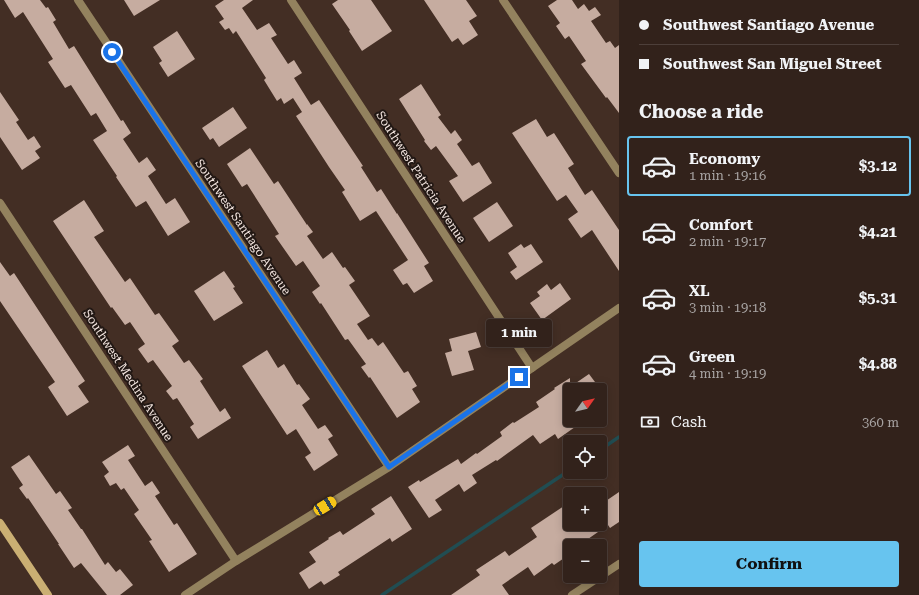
<!DOCTYPE html>
<meta charset="utf-8">
<style>
body{margin:0;font-family:"Roboto Serif",serif;background:#3d2f28;color:#f1f3f6;height:100vh;display:flex;flex-direction:column;font-size:15px;white-space:nowrap}
*{box-sizing:border-box;margin:0}
p{font-size:13px;color:#a8a4a3}
.icon{flex:none;width:22px;height:22px;fill:none;stroke:currentColor;stroke-width:2;stroke-linecap:round;stroke-linejoin:round}
.map{position:relative;flex:1;overflow:hidden}
.side{display:flex;flex-direction:column;background:#32221b;width:300px}
.side>*{flex:none}
.banner{display:grid;align-content:center;height:88px;padding:0 20px;background:#32221b}
.needle{width:26px;rotate:56deg}
.controls{position:absolute;left:563px;top:383px;display:grid;gap:8px}
.controls a{display:grid;place-items:center;width:44px;height:44px;border-radius:4px;background:#32221b;box-shadow:0 2px 10px #0003,0 0 0 1px #4d3f3a;font-size:20px}
.end{position:absolute;width:18px;height:18px;margin:-9px;border:5px solid #1a73e8;background:#fff;box-shadow:0 0 0 2px #fff}
.from{border-radius:50%}
.bubble{position:absolute;height:28px;border-radius:4px;background:#32221b;box-shadow:0 2px 10px #0003,0 0 0 1px #4d3f3a;font-size:13px;font-weight:700;line-height:28px;text-align:center}
.car{position:absolute;width:12px;height:24px;margin:-12px -6px;border-radius:5px;box-shadow:0 0 3px 1px #0007;background:linear-gradient(#f5c518 24%,#345 0 40%,#f5c518 0 76%,#345 0 86%,#f5c518 0)}
.banner b{display:flex;align-items:center;gap:14px;height:38px;font-size:15px}
.banner b+b{border-top:1px solid #4d3f3a}
.banner i{width:10px;height:10px;background:#f1f3f6}
ul{padding:0;list-style:none}
li{display:flex;align-items:center;gap:12px;height:60px;margin:0 8px 6px;padding:0 12px;border:2px solid transparent;border-radius:4px}
li div{flex:1}
li b{display:block;font-size:15px}
li em{font-style:normal;font-weight:700}
li.active{border-color:#67c4ef}
li>.icon{width:36px;height:36px;stroke-width:1.5}
h2{padding:0 20px;font-size:18px;line-height:48px}
.pay{display:flex;align-items:center;gap:10px;height:44px;padding:0 20px;font-size:15px}
.pay p{margin-inline-start:auto}
.primary-button{display:flex;gap:8px;margin-top:auto;padding:8px 20px}
.primary-button a{flex:1;height:46px;border-radius:4px;background:#67c4ef;color:#111;font-size:16px;font-weight:700;line-height:46px;text-align:center}
main{display:flex;flex:1;min-height:0}
.map>svg:first-child{display:block}
.lines{fill:none;stroke-linecap:round;stroke-linejoin:round}
.stream{stroke:#214d52;stroke-width:3.5}
.building{fill:#c6aca0}
.street{stroke:#93825e;stroke-width:8}
.secondary{stroke:#caaf73;stroke-width:8}
.route{stroke:#1a73e8;stroke-width:5}
.labels{text-anchor:middle;stroke-width:4;stroke-linejoin:round;paint-order:stroke}
.street-label{font-size:12px;fill:#f4e6e0;stroke:#221814}
</style>
<main>
<div class="map">
<svg width="619" height="595" viewBox="0 0 619 595">
<rect width="100%" height="100%" fill="#432e24"/>
<g class="lines">
<g class="stream">
<path d="M600 450 619 437"/>
<path d="M382 595 570 470"/>
</g>
</g>
<g class="building">
<path d="M4 0H40L46 8 48 7 56 20 53 22 69 49 74 46 121 121 123 120 131 133 123 139 139 163 147 157 156 170 148 176 166 204 175 198 190 222 168 236 146 201 136 207 116 177 117 176 93 140 107 131 96 113 91 116 71 85 65 88 48 62 53 59 23 12 15 18Z"/>
<path d="M124 0H160L134 16Z"/>
<path d="M224 0H253L242 8 257 30 269 23 277 35 271 38 288 64 294 60 302 73 294 78 311 105 319 100 363 166 361 167 377 192 381 189 397 214V213L429 263 424 266 433 281 414 293 407 283 403 285 393 270 408 260 376 211 360 221 342 192 345 190 329 167 296 116 302 112 293 98 284 104 281 98 277 101 264 80 266 78 236 31 233 34 229 28 225 30 219 22 224 19 215 6Z"/>
<path d="M338 0H371L392 31 362 51 349 31 350 30 332 4Z"/>
<path d="M424 0H466L477 16 469 21 478 35 463 45 458 38 452 42Z"/>
<path d="M557 0H572L578 9 584 4 589 11 595 7 601 15 591 21 606 43 610 41 615 48 619 45V113L607 97 606 98 581 64 586 61 569 36 565 39 556 26 560 23 548 6Z"/>
<path d="M177 31 195 59 168 77 159 63 162 61 153 47Z"/>
<path d="M421 84 441 115 438 117 451 134 455 130 462 140 457 144 472 166 479 162 492 183 463 202 449 181 458 176 436 146 431 150 424 141 425 140 399 99Z"/>
<path d="M0 92 19 120 16 122 28 140 34 136 41 147 35 151 40 158 22 170 0 137Z"/>
<path d="M233 107 247 128 219 147 213 138 210 140 202 128Z"/>
<path d="M536 119 547 137 554 133 574 164 568 168 585 195 592 190 619 230V271L592 230 581 238 568 219 578 212 566 195 557 201 512 133Z"/>
<path d="M250 148 274 184 278 181 307 225V224L313 232 307 236 323 259 332 252 343 268 345 267 355 281 349 285 370 316 357 324 368 340 372 338 378 346 383 342 404 373 408 371 417 386 412 389 420 402 397 418 370 377 369 378 361 367 366 364 348 339 345 340 321 303 320 304 312 292 320 286 303 261 296 266 275 236 279 234 247 184 242 187 227 164Z"/>
<path d="M84 200 104 231 94 237 125 282 130 278 155 315 159 313 179 341 172 346 184 363 189 360 203 379 200 381 220 412 225 408 231 418 198 439 190 427 194 424 177 398 173 400 166 391 172 386 153 360 148 363 138 349 145 344 130 322 125 325 112 307 111 308 53 221Z"/>
<path d="M497 202 513 226 489 242 473 218Z"/>
<path d="M521 244 524 248 531 244 543 262 516 280 510 272 517 267 508 253Z"/>
<path d="M0 262 10 276 14 273 85 381 78 386 89 402 67 416 48 387 55 382 0 301Z"/>
<path d="M224 271 235 287 233 288 243 303 214 321 194 291Z"/>
<path d="M560 283 571 299 542 320 530 303 540 296 537 292 547 284 551 290Z"/>
<path d="M476 332 481 347 468 351 474 370 452 376 445 353 452 351 449 339Z"/>
<path d="M267 350 278 368 284 364 297 385 299 384 310 399 302 405 318 429 325 425 333 436 328 439 338 455 314 471 305 457 311 453 296 429 287 435 242 366Z"/>
<path d="M589 374 601 390H570V420H585L558 439 555 434 540 444 533 435 497 461 496 460 472 475 477 483 464 492 459 484 435 500 442 510 429 518 408 487 419 480 420 482 458 459 461 464 476 453 477 454 502 436 500 432 513 422 514 423 539 407 536 402 555 389 554 388 570 378V387Z"/>
<path d="M128 445 135 456 128 460 145 486 152 481 160 493 155 496 174 525 177 523 197 554 169 572 149 541 152 540 134 514 139 510 124 488 121 490 116 483 110 486 104 476 109 472 102 462Z"/>
<path d="M29 455 56 494 60 491 72 508 68 510 81 529H82L105 565 108 562 116 572 120 569 133 585 120 595H107L81 563 74 568 58 544H59L28 498 27 499 19 488 23 485 11 467Z"/>
<path d="M619 492V522L610 528 608 525 578 546H570V554L554 565 552 563 534 576 528 567 502 585 509 595H451L480 575 476 570 505 551 509 556 537 537 531 528 564 506 570 515V524H600V505Z"/>
<path d="M391 496 412 529 392 542 390 538 338 572 340 575 324 585 321 581 309 589 299 573 316 562 309 552 329 539 328 538 340 531 343 535 375 514 371 509Z"/>
</g>
<g class="lines">
<g class="street">
<path d="M78 0 389 467"/>
<path d="M291 0 532 368"/>
<path d="M503 0 619 173"/>
<path d="M0 203 236 561"/>
<path d="M185 595 236 561 389 467 532 368 619 308"/>
<path d="M572 595 619 564"/>
</g>
<path class="secondary" d="M0 523 48 595"/>
</g>
<g class="lines">
<path class="route" d="M112 52 389 467 519 377"/>
</g>
<g class="labels">
<g class="street-label">
<text transform="translate(421 177) rotate(57)" y="4">Southwest Patricia Avenue</text>
<text transform="translate(243 227) rotate(56)" y="4">Southwest Santiago Avenue</text>
<text transform="translate(128 375) rotate(57)" y="4">Southwest Medina Avenue</text>
</g>
</g>
</svg>
<div class="controls">
<a><svg class="needle" viewBox="-14 -14 28 28"><path d="M0-13l5 13h-10z" fill="#e53935"/><path d="M0 13l5-13h-10z" fill="#a8a4a3"/></svg></a>
<a><svg class="icon" aria-label="locate" viewBox="0 0 24 24"><circle cx="12" cy="12" r="6"/><path d="M12 2v4M12 18v4M2 12h4M18 12h4"/></svg></a>
<a>+</a>
<a>−</a>
</div>
<i class="end from" style="left:112px;top:52px"></i>
<i class="end" style="left:519px;top:377px"></i>
<div class="bubble" style="left:486px;top:319px;width:66px">1 min</div>
<i class="car" style="left:325px;top:506px;rotate:59deg"></i>
</div>
<section class="side">
<div class="banner">
<b><i class="from"></i>Southwest Santiago Avenue</b>
<b><i></i>Southwest San Miguel Street</b>
</div>
<h2>Choose a ride</h2>
<ul>
<li class="active"><svg class="icon" aria-label="car" viewBox="0 0 24 24"><path d="M5 17H2v-5l4-1 3-4h7l3 4 3 1v5h-3M9 17h6M6 11h13"/><circle cx="7" cy="17" r="2"/><circle cx="17" cy="17" r="2"/></svg><div><b>Economy</b><p>1 min · 19:16</p></div><em>$3.12</em></li>
<li><svg class="icon" aria-label="car" viewBox="0 0 24 24"><path d="M5 17H2v-5l4-1 3-4h7l3 4 3 1v5h-3M9 17h6M6 11h13"/><circle cx="7" cy="17" r="2"/><circle cx="17" cy="17" r="2"/></svg><div><b>Comfort</b><p>2 min · 19:17</p></div><em>$4.21</em></li>
<li><svg class="icon" aria-label="car" viewBox="0 0 24 24"><path d="M5 17H2v-5l4-1 3-4h7l3 4 3 1v5h-3M9 17h6M6 11h13"/><circle cx="7" cy="17" r="2"/><circle cx="17" cy="17" r="2"/></svg><div><b>XL</b><p>3 min · 19:18</p></div><em>$5.31</em></li>
<li><svg class="icon" aria-label="car" viewBox="0 0 24 24"><path d="M5 17H2v-5l4-1 3-4h7l3 4 3 1v5h-3M9 17h6M6 11h13"/><circle cx="7" cy="17" r="2"/><circle cx="17" cy="17" r="2"/></svg><div><b>Green</b><p>4 min · 19:19</p></div><em>$4.88</em></li>
</ul>
<div class="pay"><svg class="icon" aria-label="cash" viewBox="0 0 24 24"><path d="M3 7h18v10H3z"/><circle cx="12" cy="12" r="2"/></svg>Cash<p>360 m</p></div>
<div class="primary-button"><a>Confirm</a></div>
</section>
</main>
